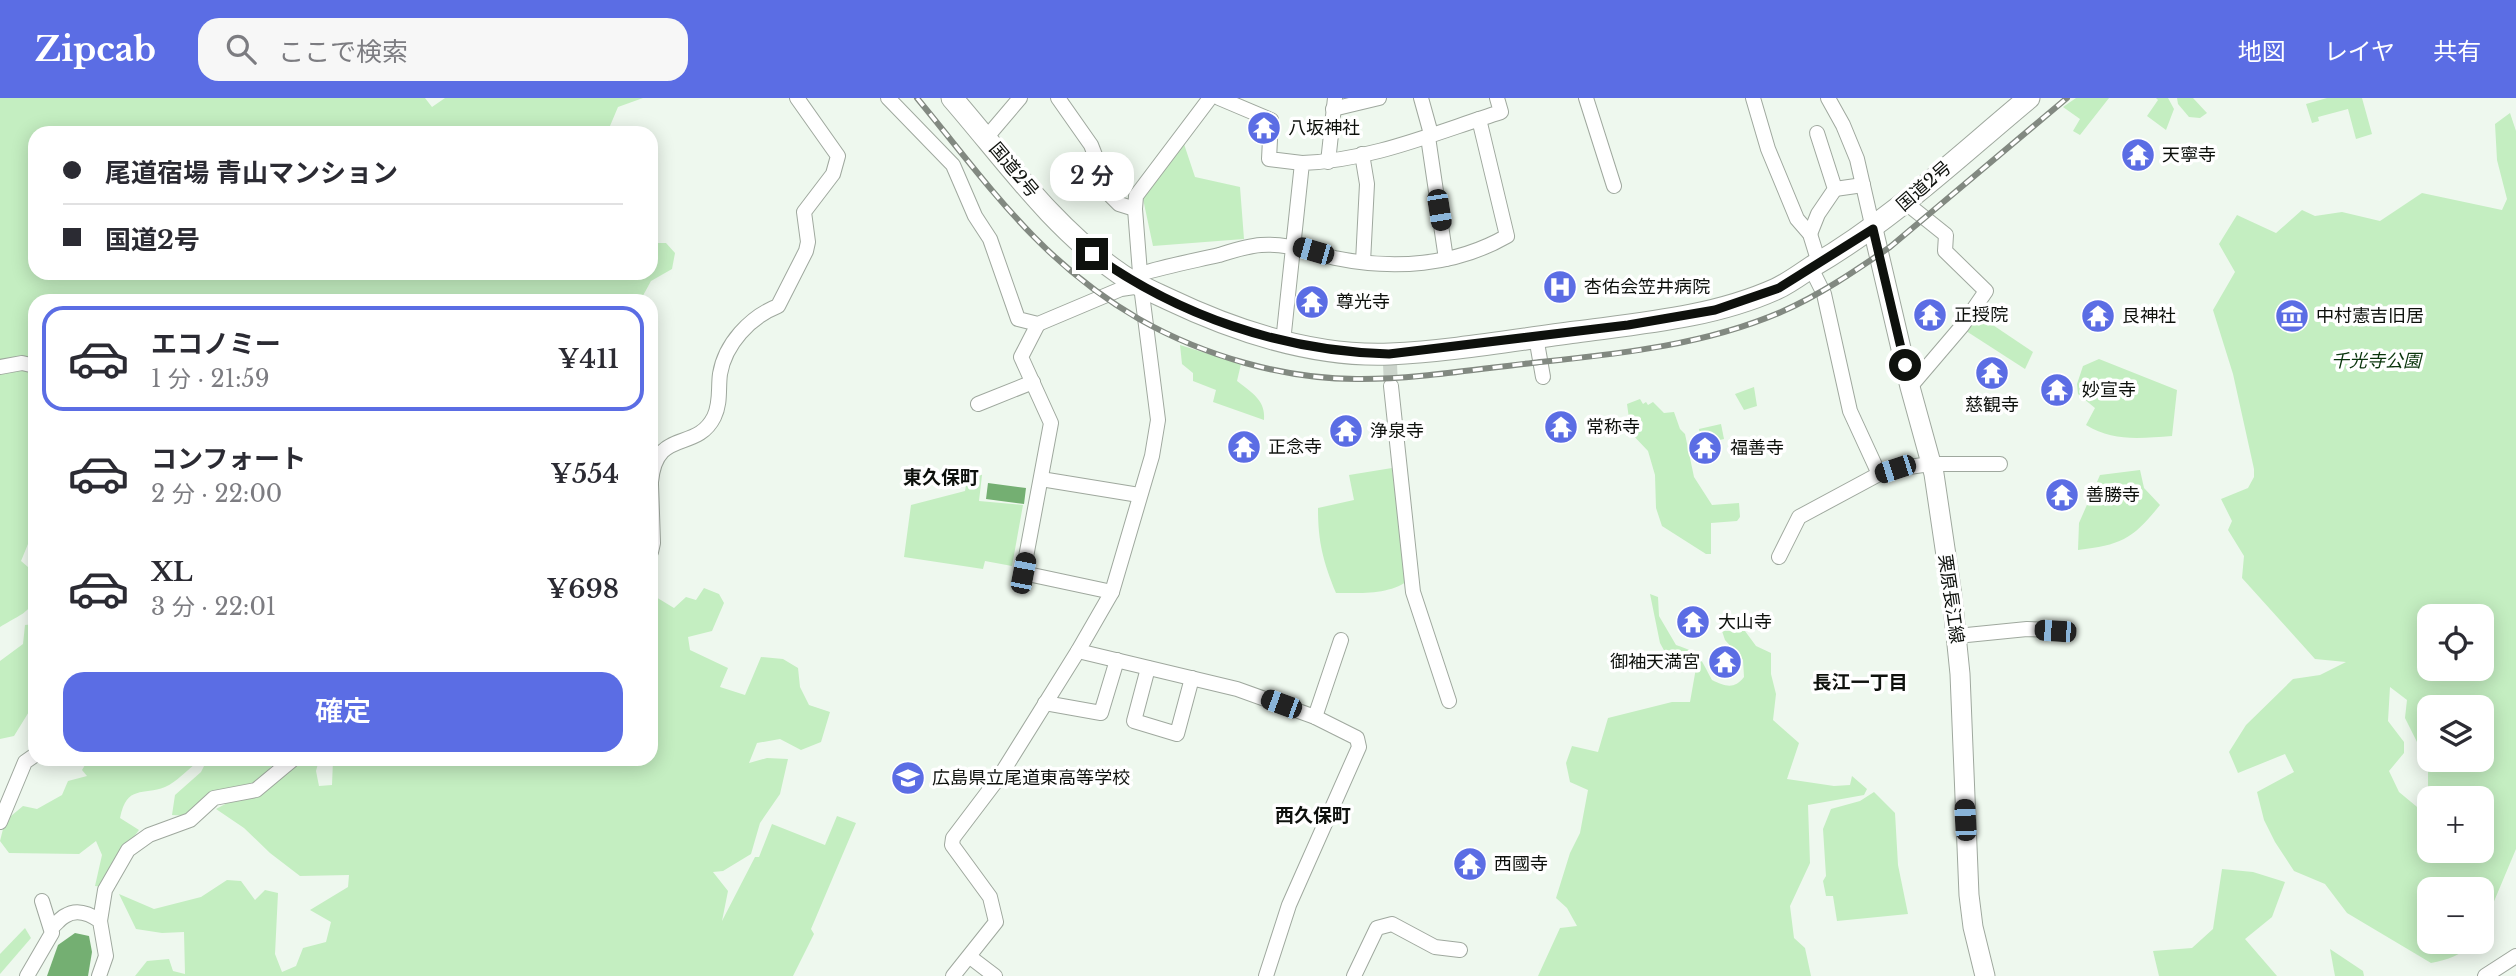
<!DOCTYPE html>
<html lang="ja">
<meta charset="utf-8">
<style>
body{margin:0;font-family:"Libre Baskerville","Noto Sans JP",serif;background:#f7f7f7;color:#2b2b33;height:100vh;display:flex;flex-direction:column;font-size:26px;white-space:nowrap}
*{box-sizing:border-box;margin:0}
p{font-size:23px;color:#7c7c81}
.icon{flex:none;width:38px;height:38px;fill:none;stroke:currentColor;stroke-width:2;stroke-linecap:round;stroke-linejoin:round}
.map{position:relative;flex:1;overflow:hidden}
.side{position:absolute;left:28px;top:196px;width:630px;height:472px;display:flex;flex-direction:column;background:#fff;border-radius:21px;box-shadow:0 4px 18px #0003}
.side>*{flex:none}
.guide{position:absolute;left:28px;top:28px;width:630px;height:154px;border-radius:21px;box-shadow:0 4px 18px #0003;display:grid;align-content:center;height:154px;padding:0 35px;background:#fff}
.tools{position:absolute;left:2417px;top:506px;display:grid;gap:14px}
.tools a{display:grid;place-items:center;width:77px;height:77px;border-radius:14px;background:#fff;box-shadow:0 4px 18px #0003;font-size:35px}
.end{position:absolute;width:32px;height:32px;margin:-16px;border:9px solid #0e110d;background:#fff;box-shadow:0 0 0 4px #fff}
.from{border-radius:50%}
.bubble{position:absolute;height:49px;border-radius:21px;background:#fff;box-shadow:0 4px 18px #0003;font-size:23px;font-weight:600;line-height:49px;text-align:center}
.car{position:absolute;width:21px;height:42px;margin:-21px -10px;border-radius:9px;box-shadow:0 0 5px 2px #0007;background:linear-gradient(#222 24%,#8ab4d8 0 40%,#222 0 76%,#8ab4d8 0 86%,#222 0)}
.guide b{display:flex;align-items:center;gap:24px;height:66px;font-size:26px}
.guide b+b{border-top:2px solid #e1e1e2}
.guide i{width:18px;height:18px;background:#2b2b33}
ul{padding:12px 0 0;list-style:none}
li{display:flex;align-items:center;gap:21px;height:105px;margin:0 14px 10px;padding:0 21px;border:4px solid transparent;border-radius:21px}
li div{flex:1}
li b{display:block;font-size:26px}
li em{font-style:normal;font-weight:600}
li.current{border-color:#5b6de4}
li>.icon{width:63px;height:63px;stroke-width:1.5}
.action{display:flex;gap:14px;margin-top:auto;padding:14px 35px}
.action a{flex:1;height:80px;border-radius:21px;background:#5b6de4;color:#fff;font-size:28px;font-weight:600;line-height:80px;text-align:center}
header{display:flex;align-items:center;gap:42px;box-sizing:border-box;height:98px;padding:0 35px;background:#5b6de4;color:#fff}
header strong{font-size:33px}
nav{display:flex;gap:38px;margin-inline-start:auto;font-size:24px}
.search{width:490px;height:63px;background:#f7f7f7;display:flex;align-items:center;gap:18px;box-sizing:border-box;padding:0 24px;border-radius:21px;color:#7c7c81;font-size:26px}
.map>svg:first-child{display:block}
.green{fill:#c4eec1;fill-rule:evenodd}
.water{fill:#74af72}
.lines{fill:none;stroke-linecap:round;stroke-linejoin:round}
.minor-tunnel{stroke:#ccd5cc;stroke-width:14;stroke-dasharray:14 7;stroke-linecap:butt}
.minor-casing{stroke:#9fa89e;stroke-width:16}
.major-casing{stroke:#9fa89e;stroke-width:21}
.highway-casing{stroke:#9fa89e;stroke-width:23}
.minor{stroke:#fff;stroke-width:14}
.major{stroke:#fff;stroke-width:19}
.highway{stroke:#fff;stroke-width:21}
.rail-casing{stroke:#828981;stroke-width:6}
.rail{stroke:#fff;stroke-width:3.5;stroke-dasharray:10;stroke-linecap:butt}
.route{stroke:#0e110d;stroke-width:9}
.labels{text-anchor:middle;stroke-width:7;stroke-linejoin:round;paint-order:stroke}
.poi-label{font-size:18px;fill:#0e110d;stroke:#fff;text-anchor:start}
.street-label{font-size:18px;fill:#0e110d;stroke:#fff}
.park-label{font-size:18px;font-style:italic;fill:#0a350c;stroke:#fff}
.neighbourhood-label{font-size:19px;font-weight:bold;fill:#0e110d;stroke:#fff}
</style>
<header>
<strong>Zipcab</strong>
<div class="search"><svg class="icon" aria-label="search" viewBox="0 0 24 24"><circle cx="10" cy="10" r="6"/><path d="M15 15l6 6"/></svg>ここで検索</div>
<nav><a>地図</a><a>レイヤ</a><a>共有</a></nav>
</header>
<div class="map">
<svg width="2516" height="878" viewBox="0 0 2516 878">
<rect width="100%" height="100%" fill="#eef8ee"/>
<g class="green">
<path d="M0 0H425L432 9 445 0H643L618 9 607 35H35V175H651V145H666L675 155 672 171 651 183 640 203H35V265L0 266Z"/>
<path d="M2076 0H2109L2080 37 2073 33 2080 21 2063 9Z"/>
<path d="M2156 0H2168L2174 11 2166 32 2147 18 2158 2Z"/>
<path d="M2177 0H2193L2207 15 2200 20 2189 19 2178 6Z"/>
<path d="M2327 0H2362L2372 36 2356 41 2348 11 2318 19 2319 23 2312 25 2306 6Z"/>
<path d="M2510 15 2516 33V751L2482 832V791H2429V844H2473C2463 857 2447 862 2431 865L2347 815 2325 786 2294 773 2275 744 2264 722 2257 694 2294 674 2285 656 2238 675 2229 654 2246 627 2293 581 2320 577 2346 564 2315 561 2242 480 2244 458 2228 432 2232 423 2221 401 2248 390 2254 379V371L2233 276 2213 212 2235 174 2219 146 2237 117 2276 135 2302 112 2315 118 2342 114 2380 123 2422 95 2502 112 2507 101 2497 62 2495 26ZM2429 518H2482V570H2429ZM2390 589 2407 602 2405 620 2428 666V718L2399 694 2389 673 2404 655V644L2388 623ZM2429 609H2482V662H2429ZM2429 700H2482V752H2429Z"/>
<path d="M1184 46 1195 79 1240 89 1244 141 1153 148 1142 96Z"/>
<path d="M1975 215 2033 254 2025 271 1963 231Z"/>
<path d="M1180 247 1241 266 1237 283C1251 294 1266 302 1264 322L1213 304 1216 292 1193 283V275L1182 266Z"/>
<path d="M2099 261 2177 292 2172 338C2141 340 2113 344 2086 327L2095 310 2078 296 2077 286 2083 268Z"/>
<path d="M25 269 35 274V444L28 446 21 463 35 475C35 514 32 510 0 529V273Z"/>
<path d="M1754 289 1757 308 1744 312 1735 296Z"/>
<path d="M1640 301 1643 306 1646 304 1648 307 1653 304 1664 315 1674 314 1680 331 1685 336 1694 379 1712 407 1739 405 1740 419 1737 423 1711 425V456H1706L1662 428 1656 410 1655 377 1648 353 1631 335 1627 306Z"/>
<path d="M1721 326 1724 341 1702 346 1699 331Z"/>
<path d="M1392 370 1407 483C1389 497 1358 495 1336 495 1323 463 1318 444 1318 410L1354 402 1349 377Z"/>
<path d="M2140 372 2144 390 2160 407C2133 441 2121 447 2078 452L2079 425 2100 377Z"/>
<path d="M968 376 982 377 979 403 1023 407 1012 468 985 463 983 471 904 459 911 407 965 393Z"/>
<path d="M704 490 719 496 724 505 712 533 688 539 690 552 728 570 720 589 745 597 761 559 783 561 798 570 800 589 809 607 830 614 821 644 801 652 780 641 757 645 749 665 767 660 788 661 780 696 760 725 751 756 723 773 713 774 728 793 722 823 755 759H759L772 726 825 747 837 718 856 725 811 831 814 836 793 878H135L147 863 169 861 173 873 185 876 184 834 162 835 136 831 119 796 154 811 201 799 227 782 241 783 255 802 265 792 278 795 275 856 282 874 296 868 303 850 326 844 331 824 310 812 348 789 349 777 300 778 270 755 244 730 216 711C248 695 284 662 319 662L316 673 319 688 332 687 333 662H651V496L674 510 686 499 696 502Z"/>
<path d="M1650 496 1658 499 1659 518 1676 547C1701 555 1700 560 1712 582 1725 588 1734 592 1744 579L1743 562 1725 542 1722 533H1745L1756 548 1771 555V576L1776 596 1773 622 1799 645 1787 681 1834 688 1850 687 1852 678 1867 691 1864 697 1808 707 1810 765 1790 808 1794 840 1805 850 1811 878H1538L1560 830 1577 828 1567 810 1556 800 1570 755 1580 735 1588 692 1570 684 1566 665 1572 648 1598 654 1608 620 1672 604H1690L1696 570 1666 556 1660 545Z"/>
<path d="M35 526V604L14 638 0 641V563L23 546 25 527Z"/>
<path d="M88 662H200C189 670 177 684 165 689 143 698 127 686 120 720L139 732 127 748 103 789 95 788 102 757 96 743 79 756 9 755 0 743 5 723 23 708 37 711 62 697 68 683 87 678 82 672Z"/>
<path d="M207 662H278L253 687 189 718 172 717 175 697 201 674Z"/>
<path d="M1874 694 1895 715 1898 767 1908 816 1837 823 1833 798H1826L1823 783 1826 778 1823 731 1831 711 1860 703Z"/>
<path d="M2222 771 2253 774 2285 784 2272 819 2245 841 2277 878H2159L2153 853 2192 850 2213 831Z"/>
<path d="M25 830 31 840 0 876V856Z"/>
<path d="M2330 851 2363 873 2364 878H2335Z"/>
</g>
<g class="water">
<path d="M988 385 1026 390 1024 406 986 401Z"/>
<path d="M75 835 89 838 92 854 88 878H47L58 847Z"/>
</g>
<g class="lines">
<path class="minor-tunnel" d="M1390 266 1391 288"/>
<g class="minor-casing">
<g id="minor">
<path d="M888 0 953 67 975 118 990 141 1018 221 1038 226 1121 191 1141 188"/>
<path d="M1058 0 1091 47 1111 98 1119 106 1135 111"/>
<path d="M1219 0 1271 22 1269 61 1302 65"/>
<path d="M1421 0 1431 36"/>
<path d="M1586 0 1614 88"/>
<path d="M1753 0 1768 51 1797 121 1810 136 1819 165"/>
<path d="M1828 0 1843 27 1857 61 1873 131"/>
<path d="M1333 11 1379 0"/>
<path d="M1428 39 1446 161"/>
<path d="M986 40 1020 0"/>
<path d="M1362 56 1367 86 1363 164"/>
<path d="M1328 64 1335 0"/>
<path d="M1835 91 1863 87"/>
<path d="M1906 105 1946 137 1945 153 1986 193 1962 228 1910 289"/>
<path d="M1810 136 1818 116 1835 91 1817 35"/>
<path d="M1811 170 1824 196 1850 313 1879 376"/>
<path d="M1140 176C1166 168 1193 163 1219 157 1232 153 1247 148 1261 147 1287 145 1309 154 1335 160 1393 172 1455 168 1507 138L1479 21"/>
<path d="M1038 226 1021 259 1051 325 1023 475 1112 494"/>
<path d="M1536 239 1543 279"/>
<path d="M1283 244 1302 65C1370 63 1437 34 1501 14L1497 0"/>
<path d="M0 269 22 265 35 268"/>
<path d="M1391 288 1413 494 1449 603"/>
<path d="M978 306 1033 284"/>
<path d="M1041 381 1139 397"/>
<path d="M651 384C656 329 696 355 714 319 721 305 718 290 720 276 725 246 750 219 778 208L806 153 808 144 804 114 833 76 838 58 797 0"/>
<path d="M651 386 653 445 651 454"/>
<path d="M1779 459 1799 419 1879 376 1895 371 1930 366H2000"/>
<path d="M1957 538 2027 531 2055 532"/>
<path d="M1078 553 1237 591 1315 619 1357 640 1359 649 1289 807 1266 878"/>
<path d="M1148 570 1134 623 1177 636 1192 580"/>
<path d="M1045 605 1101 615 1117 562"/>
<path d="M1315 619 1341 542"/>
<path d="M0 724 25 664 35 657"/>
<path d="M100 823 105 792 128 752 149 737 190 722 214 700 256 692 292 662"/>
<path d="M51 830C56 827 59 821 65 818 77 810 90 816 100 823L106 858 99 878"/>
<path d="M970 859 995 878"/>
<path d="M27 878 52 835 42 803"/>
<path d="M953 878 996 824 990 799 952 747 953 740 1000 678 1078 553 1112 494 1152 358 1158 322 1141 188 1135 111 1136 98 1210 0"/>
<path d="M1354 878 1377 830 1392 826 1435 849 1460 852"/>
<path d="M2485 878 2516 858"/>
</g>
</g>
<g class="major-casing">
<path id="major" d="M1873 131 1910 289 1934 376 1952 498 1960 576 1969 797 1973 829 1985 878"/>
</g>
<g class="highway-casing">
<path id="highway" d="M952 0C1005 61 1052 129 1119 175 1134 186 1151 193 1168 201 1237 234 1313 259 1390 256 1452 253 1514 242 1576 234 1643 225 1714 219 1776 191 1789 185 1801 176 1813 168 1892 122 1959 58 2029 0"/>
</g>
<use href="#minor" class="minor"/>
<use href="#major" class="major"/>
<use href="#highway" class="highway"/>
<g class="rail-casing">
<path id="rail" d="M917 0C988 86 1039 163 1139 221 1204 258 1286 282 1361 281 1419 281 1475 271 1532 265 1616 256 1702 248 1781 214 1820 197 1855 173 1890 149L2067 0"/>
</g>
<use href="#rail" class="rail"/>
</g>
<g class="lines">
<path class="route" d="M1092 156C1179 218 1281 253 1389 256L1628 227 1715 212 1779 190 1873 131 1905 267"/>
</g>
<defs>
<g id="temple-disc" transform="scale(1.75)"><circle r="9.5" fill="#5b6de4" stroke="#fff"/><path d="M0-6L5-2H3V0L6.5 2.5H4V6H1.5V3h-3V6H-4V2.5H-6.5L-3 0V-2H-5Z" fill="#fff"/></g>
<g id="hospital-disc" transform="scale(1.75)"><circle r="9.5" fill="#5b6de4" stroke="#fff"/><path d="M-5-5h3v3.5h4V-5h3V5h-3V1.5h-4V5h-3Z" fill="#fff"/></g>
<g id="museum-disc" transform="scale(1.75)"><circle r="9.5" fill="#5b6de4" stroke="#fff"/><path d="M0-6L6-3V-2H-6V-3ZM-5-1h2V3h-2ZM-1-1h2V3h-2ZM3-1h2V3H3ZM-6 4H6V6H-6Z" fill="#fff"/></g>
<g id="school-disc" transform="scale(1.75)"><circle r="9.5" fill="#5b6de4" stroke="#fff"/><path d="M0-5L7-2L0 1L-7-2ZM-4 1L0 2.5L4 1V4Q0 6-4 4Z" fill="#fff"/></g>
</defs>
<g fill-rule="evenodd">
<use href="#temple-disc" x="1264" y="30"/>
<use href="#temple-disc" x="2138" y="57"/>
<use href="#hospital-disc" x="1560" y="189"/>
<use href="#temple-disc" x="1312" y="204"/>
<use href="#temple-disc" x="1930" y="217"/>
<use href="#temple-disc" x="2098" y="218"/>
<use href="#museum-disc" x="2292" y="218"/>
<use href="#temple-disc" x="1992" y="275"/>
<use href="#temple-disc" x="2057" y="292"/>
<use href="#temple-disc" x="1561" y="329"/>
<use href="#temple-disc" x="1346" y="333"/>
<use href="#temple-disc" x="1244" y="349"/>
<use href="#temple-disc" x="1705" y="350"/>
<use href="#temple-disc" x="2062" y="397"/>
<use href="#temple-disc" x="1693" y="524"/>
<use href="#temple-disc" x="1725" y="564"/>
<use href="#school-disc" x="908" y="680"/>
<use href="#temple-disc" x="1470" y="766"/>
</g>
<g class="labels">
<g class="poi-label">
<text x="1288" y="36">八坂神社</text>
<text x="2162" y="63">天寧寺</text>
<text x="1584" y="195">杏佑会笠井病院</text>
<text x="1336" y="210">尊光寺</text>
<text x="1954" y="223">正授院</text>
<text x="2122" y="224">艮神社</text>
<text x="2316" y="224">中村憲吉旧居</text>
<text x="2082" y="298">妙宣寺</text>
<text x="1992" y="313" text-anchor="middle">慈観寺</text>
<text x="1586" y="335">常称寺</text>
<text x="1370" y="339">浄泉寺</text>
<text x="1268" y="355">正念寺</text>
<text x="1730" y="356">福善寺</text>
<text x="2086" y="403">善勝寺</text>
<text x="1718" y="530">大山寺</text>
<text x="1700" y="570" text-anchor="end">御袖天満宮</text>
<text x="932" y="686">広島県立尾道東高等学校</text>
<text x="1494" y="772">西國寺</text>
</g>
<g class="street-label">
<text transform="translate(1014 72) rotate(50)" y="6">国道2号</text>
<text transform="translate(1924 88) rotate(-41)" y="6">国道2号</text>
<text transform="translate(1951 501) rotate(82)" y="6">栗原長江線</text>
</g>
<g class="park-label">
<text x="2376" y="269">千光寺公園</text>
</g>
<g class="neighbourhood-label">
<text x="941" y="386">東久保町</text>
<text x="1860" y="591">長江一丁目</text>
<text x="1313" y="724">西久保町</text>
</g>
</g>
</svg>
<div class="tools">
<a><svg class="icon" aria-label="locate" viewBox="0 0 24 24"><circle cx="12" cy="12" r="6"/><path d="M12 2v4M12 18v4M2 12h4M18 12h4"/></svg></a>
<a><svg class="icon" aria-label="layers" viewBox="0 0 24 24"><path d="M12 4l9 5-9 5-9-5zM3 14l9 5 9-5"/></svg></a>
<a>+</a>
<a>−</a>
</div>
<i class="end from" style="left:1905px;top:267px"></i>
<i class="end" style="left:1092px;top:156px"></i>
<div class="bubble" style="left:1050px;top:54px;width:84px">2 分</div>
<i class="car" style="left:1439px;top:112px;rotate:171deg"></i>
<i class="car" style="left:1313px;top:153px;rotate:286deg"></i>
<i class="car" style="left:1895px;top:371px;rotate:252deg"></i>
<i class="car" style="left:1023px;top:475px;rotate:11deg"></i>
<i class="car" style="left:2055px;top:533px;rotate:274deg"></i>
<i class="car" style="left:1281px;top:606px;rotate:290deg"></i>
<i class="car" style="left:1965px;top:722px;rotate:357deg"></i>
<div class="guide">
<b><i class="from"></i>尾道宿場 青山マンション</b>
<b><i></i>国道2号</b>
</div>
<section class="side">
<ul>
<li class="current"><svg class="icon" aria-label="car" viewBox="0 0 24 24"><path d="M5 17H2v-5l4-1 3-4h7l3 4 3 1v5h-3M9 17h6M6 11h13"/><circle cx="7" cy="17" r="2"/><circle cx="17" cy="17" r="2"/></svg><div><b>エコノミー</b><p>1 分 · 21:59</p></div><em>¥411</em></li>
<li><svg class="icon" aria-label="car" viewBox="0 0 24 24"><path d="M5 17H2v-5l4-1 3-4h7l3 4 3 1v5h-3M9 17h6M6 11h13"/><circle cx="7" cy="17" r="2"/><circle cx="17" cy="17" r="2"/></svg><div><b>コンフォート</b><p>2 分 · 22:00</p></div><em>¥554</em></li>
<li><svg class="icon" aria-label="car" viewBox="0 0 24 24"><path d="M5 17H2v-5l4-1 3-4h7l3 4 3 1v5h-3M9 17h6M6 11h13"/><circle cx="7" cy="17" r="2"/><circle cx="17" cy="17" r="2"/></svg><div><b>XL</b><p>3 分 · 22:01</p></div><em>¥698</em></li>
</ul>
<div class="action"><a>確定</a></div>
</section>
</div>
